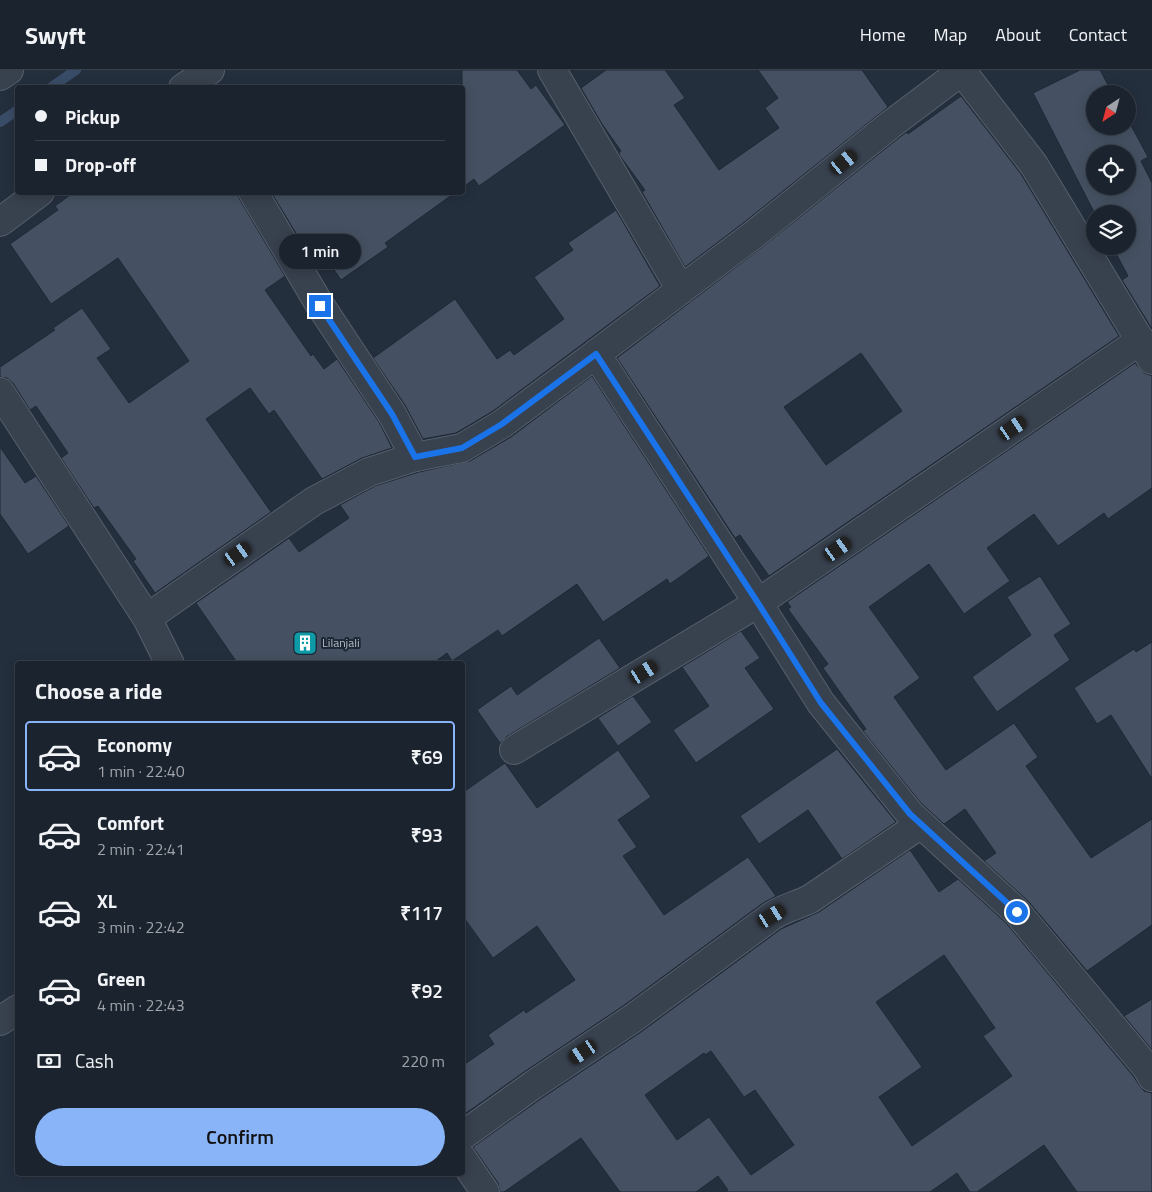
<!DOCTYPE html>
<meta charset="utf-8">
<style>
body{margin:0;font-family:"Titillium Web",sans-serif;background:#282f3a;color:#f1f3f6;height:100vh;display:flex;flex-direction:column;font-size:19px;white-space:nowrap}
*{box-sizing:border-box;margin:0}
p{font-size:16px;color:#a0a4aa}
.icon{flex:none;width:28px;height:28px;fill:none;stroke:currentColor;stroke-width:2;stroke-linecap:round;stroke-linejoin:round}
.map{position:relative;flex:1;overflow:hidden}
.sheet{position:absolute;left:15px;top:591px;width:450px;height:515px;display:flex;flex-direction:column;background:#1b232e;border-radius:5px;box-shadow:0 2px 12px #0003,0 0 0 1px #39404a}
.sheet>*{flex:none}
.top-card{position:absolute;left:15px;top:15px;width:450px;height:110px;border-radius:5px;box-shadow:0 2px 12px #0003,0 0 0 1px #39404a;display:grid;align-content:center;height:110px;padding:0 20px;background:#1b232e}
.needle{width:32px;rotate:216deg}
.fabs{position:absolute;left:1086px;top:15px;display:grid;gap:10px}
.fabs a{display:grid;place-items:center;width:50px;height:50px;border-radius:50%;background:#1b232e;box-shadow:0 2px 12px #0003,0 0 0 1px #39404a;font-size:25px}
.end{position:absolute;width:22px;height:22px;margin:-11px;border:6px solid #1a73e8;background:#fff;box-shadow:0 0 0 2px #fff}
.from{border-radius:50%}
.bubble{position:absolute;height:35px;border-radius:18px;background:#1b232e;box-shadow:0 2px 12px #0003,0 0 0 1px #39404a;font-size:16px;font-weight:600;line-height:35px;text-align:center}
.car{position:absolute;width:15px;height:30px;margin:-15px -8px;border-radius:6px;box-shadow:0 0 4px 1px #0007;background:linear-gradient(#222 24%,#8ab4d8 0 40%,#222 0 76%,#8ab4d8 0 86%,#222 0)}
.top-card b{display:flex;align-items:center;gap:18px;height:48px;font-size:19px}
.top-card b+b{border-top:1px solid #39404a}
.top-card i{width:12px;height:12px;background:#f1f3f6}
ul{padding:0;list-style:none}
li{display:flex;align-items:center;gap:15px;height:70px;margin:0 10px 8px;padding:0 10px;border:2px solid transparent;border-radius:5px}
li div{flex:1}
li b{display:block;font-size:19px}
li em{font-style:normal;font-weight:600}
li.selected{border-color:#8ab4f8}
li>.icon{width:45px;height:45px;stroke-width:1.5}
h2{padding:0 20px;font-size:22px;line-height:60px}
.pay{display:flex;align-items:center;gap:12px;height:55px;padding:0 20px;font-size:19px}
.pay p{margin-inline-start:auto}
.button{display:flex;gap:10px;margin-top:auto;padding:10px 20px}
.button a{flex:1;height:58px;border-radius:30px;background:#8ab4f8;color:#111;font-size:20px;font-weight:600;line-height:58px;text-align:center}
header{display:flex;align-items:center;gap:30px;box-sizing:border-box;height:70px;padding:0 25px;background:#1b232e;border-bottom:1px solid #39404a}
header strong{font-size:24px}
nav{display:flex;gap:28px;margin-inline-start:auto;font-size:18px}
.map>svg:first-child{display:block}
.lines{fill:none;stroke-linecap:round;stroke-linejoin:round}
.stream{stroke:#394c67;stroke-width:10}
.building{fill:#455162;stroke:#1f2835;fill-rule:evenodd}
.street-casing{stroke:#565f6c;stroke-width:30}
.street{stroke:#38414e;stroke-width:28}
.route{stroke:#1a73e8;stroke-width:6}
.labels{text-anchor:middle;stroke-width:4;stroke-linejoin:round;paint-order:stroke}
.poi-label{font-size:12px;fill:#b4bcc9;stroke:#1d2633;text-anchor:start}
</style>
<header>
<strong>Swyft</strong>
<nav><a>Home</a><a>Map</a><a>About</a><a>Contact</a></nav>
</header>
<div class="map">
<svg width="1152" height="1122" viewBox="0 0 1152 1122">
<rect width="100%" height="100%" fill="#242f3e"/>
<g class="lines">
<g class="stream">
<path d="M50 18 76 0"/>
<path d="M0 52 18 40"/>
</g>
</g>
<g class="building">
<path d="M462 0H517L531 19 536 15 565 55 479 116 474 109 462 118Z"/>
<path d="M606 0H665L685 28 674 35 719 100 779 58 765 38 778 28 758 0H862L888 37 742 154 685 197 642 122 645 120 620 86 619 83 621 81 602 54 581 18Z"/>
<path d="M1080 0H1100L1113 24H1095V56H1128V50L1148 87 1141 91 1152 113V259L1122 210 1128 206 1112 176H1128V144H1095L1033 23ZM1095 84H1128V116H1095Z"/>
<path d="M961 26 1021 104 1119 266 769 506 740 465 735 468 617 288 761 178 900 67 907 62 908 64ZM861 283 902 341 826 395 784 337Z"/>
<path d="M74 122H237L240 130 285 206 265 220 311 286 313 284 324 299 337 289 379 352 392 378 362 388 322 409 274 340 269 344 250 318 206 349 271 442 155 523 133 491 136 489 98 436 94 438 61 388 68 383 36 336 30 340 13 313 7 308 0 307V297L55 260 53 258 82 238 111 279 97 288 129 333 189 291 118 188 51 234 10 174 58 140 55 136Z"/>
<path d="M271 122H456L385 173 388 177 341 210 321 181 311 188Z"/>
<path d="M616 140 660 216 493 341 456 363 423 369 405 335 373 288 455 229 497 289 510 280 514 285 564 249 534 207 573 180 568 173Z"/>
<path d="M1135 293 1144 303 1152 306V418L1108 449 1104 443 1058 476 1034 444 987 478 1010 511 964 544 929 494 869 537 920 608 894 627 946 700 1014 653 1038 687 1026 696 1091 788 1152 749V855L1087 901 1029 832 984 791 996 783 965 739 944 754 921 733 863 661 866 659 823 598 828 594 788 539 791 537 787 532Z"/>
<path d="M592 306 709 486 670 514 667 509 603 552 577 514 502 566 498 560 452 591 447 583 432 594H238L196 533 289 468 299 482 349 448 340 435 375 416 419 402 470 391 511 367Z"/>
<path d="M0 377 25 413 36 406 69 456 28 484 0 444Z"/>
<path d="M1040 506 1071 554 1054 565 1070 590 997 642 972 607 1031 565 1007 527Z"/>
<path d="M741 561 760 588 745 598 774 639 696 693 673 660 709 636 682 597Z"/>
<path d="M599 568 620 598 506 667 500 673 477 640 511 616 517 625Z"/>
<path d="M1152 572V709L1111 645 1097 654 1074 618 1134 579 1136 582Z"/>
<path d="M633 626 652 652 618 676 598 648Z"/>
<path d="M837 679 896 752 842 789 808 740 759 774 740 746Z"/>
<path d="M618 680 651 727 618 750 637 777 623 786 664 845 748 787 776 826 763 833 623 936 524 1002 462 1046V996L494 974 488 965 524 940 526 943 575 910 537 856 493 888 462 845V723L505 693 537 738Z"/>
<path d="M910 780 939 822 958 809 1006 853 1134 1007 1139 1015 1144 1021 1152 1023V1122H1077L1044 1075 977 1122H970L957 1103 930 1122H726L728 1120 718 1106 696 1122H620L581 1068 504 1122H500L498 1113 473 1077 542 1028 641 962 781 859 819 842ZM944 885 995 958 983 966 1012 1006 912 1076 879 1027 922 997 876 932ZM711 981 744 1027 755 1020 794 1075 751 1105 709 1047 677 1070 645 1025 704 983 705 985Z"/>
<path d="M1152 929V980L1124 946Z"/>
</g>
<g class="lines">
<g class="street-casing">
<g id="street">
<path d="M552 0 681 220"/>
<path d="M961 0 1034 95 1152 290"/>
<path d="M963 0 890 55 752 166 596 284 758 533 1141 270"/>
<path d="M0 6 9 0"/>
<path d="M183 18 210 0"/>
<path d="M0 152 40 122"/>
<path d="M0 322 147 548 170 594"/>
<path d="M415 387 462 378 502 354 596 284"/>
<path d="M147 548 314 431 369 402 415 387 392 344 320 235 253 122"/>
<path d="M514 680 758 533 821 633 910 744 1017 842 1147 998 1152 1007"/>
<path d="M0 951 18 939"/>
<path d="M462 1066 533 1015 632 949 772 846C784 838 798 835 810 829L921 754"/>
<path d="M462 1088 485 1122"/>
</g>
</g>
<use href="#street" class="street"/>
</g>
<g class="lines">
<path class="route" d="M320 236 392 344 415 387 462 378 502 354 596 284 758 533 821 633 910 744 1017 842"/>
</g>
<defs>
<g id="building-square" transform="scale(1.25)"><rect x="-9" y="-9" width="18" height="18" rx="4" fill="#0f9aa8" stroke="#1d2633"/><path d="M-4-6H4V6H1V3H-1V6H-4ZM-2.5-4.3h1.7v1.8h-1.7ZM.8-4.3h1.7v1.8H.8ZM-2.5-1h1.7V.8h-1.7ZM.8-1h1.7V.8H.8Z" fill="#fff"/></g>
</defs>
<g fill-rule="evenodd">
<use href="#building-square" x="305" y="573"/>
</g>
<g class="labels">
<g class="poi-label">
<text x="322" y="577">Lilanjali</text>
</g>
</g>
</svg>
<div class="fabs">
<a><svg class="needle" viewBox="-14 -14 28 28"><path d="M0-13l5 13h-10z" fill="#e53935"/><path d="M0 13l5-13h-10z" fill="#a0a4aa"/></svg></a>
<a><svg class="icon" aria-label="locate" viewBox="0 0 24 24"><circle cx="12" cy="12" r="6"/><path d="M12 2v4M12 18v4M2 12h4M18 12h4"/></svg></a>
<a><svg class="icon" aria-label="layers" viewBox="0 0 24 24"><path d="M12 4l9 5-9 5-9-5zM3 14l9 5 9-5"/></svg></a>
</div>
<i class="end from" style="left:1017px;top:842px"></i>
<i class="end" style="left:320px;top:236px"></i>
<div class="bubble" style="left:279px;top:164px;width:82px">1 min</div>
<i class="car" style="left:844px;top:92px;rotate:51deg"></i>
<i class="car" style="left:1013px;top:358px;rotate:56deg"></i>
<i class="car" style="left:838px;top:479px;rotate:55deg"></i>
<i class="car" style="left:238px;top:484px;rotate:55deg"></i>
<i class="car" style="left:644px;top:602px;rotate:59deg"></i>
<i class="car" style="left:772px;top:846px;rotate:59deg"></i>
<i class="car" style="left:583px;top:982px;rotate:236deg"></i>
<div class="top-card">
<b><i class="from"></i>Pickup</b>
<b><i></i>Drop-off</b>
</div>
<section class="sheet">
<h2>Choose a ride</h2>
<ul>
<li class="selected"><svg class="icon" aria-label="car" viewBox="0 0 24 24"><path d="M5 17H2v-5l4-1 3-4h7l3 4 3 1v5h-3M9 17h6M6 11h13"/><circle cx="7" cy="17" r="2"/><circle cx="17" cy="17" r="2"/></svg><div><b>Economy</b><p>1 min · 22:40</p></div><em>₹69</em></li>
<li><svg class="icon" aria-label="car" viewBox="0 0 24 24"><path d="M5 17H2v-5l4-1 3-4h7l3 4 3 1v5h-3M9 17h6M6 11h13"/><circle cx="7" cy="17" r="2"/><circle cx="17" cy="17" r="2"/></svg><div><b>Comfort</b><p>2 min · 22:41</p></div><em>₹93</em></li>
<li><svg class="icon" aria-label="car" viewBox="0 0 24 24"><path d="M5 17H2v-5l4-1 3-4h7l3 4 3 1v5h-3M9 17h6M6 11h13"/><circle cx="7" cy="17" r="2"/><circle cx="17" cy="17" r="2"/></svg><div><b>XL</b><p>3 min · 22:42</p></div><em>₹117</em></li>
<li><svg class="icon" aria-label="car" viewBox="0 0 24 24"><path d="M5 17H2v-5l4-1 3-4h7l3 4 3 1v5h-3M9 17h6M6 11h13"/><circle cx="7" cy="17" r="2"/><circle cx="17" cy="17" r="2"/></svg><div><b>Green</b><p>4 min · 22:43</p></div><em>₹92</em></li>
</ul>
<div class="pay"><svg class="icon" aria-label="cash" viewBox="0 0 24 24"><path d="M3 7h18v10H3z"/><circle cx="12" cy="12" r="2"/></svg>Cash<p>220 m</p></div>
<div class="button"><a>Confirm</a></div>
</section>
</div>
